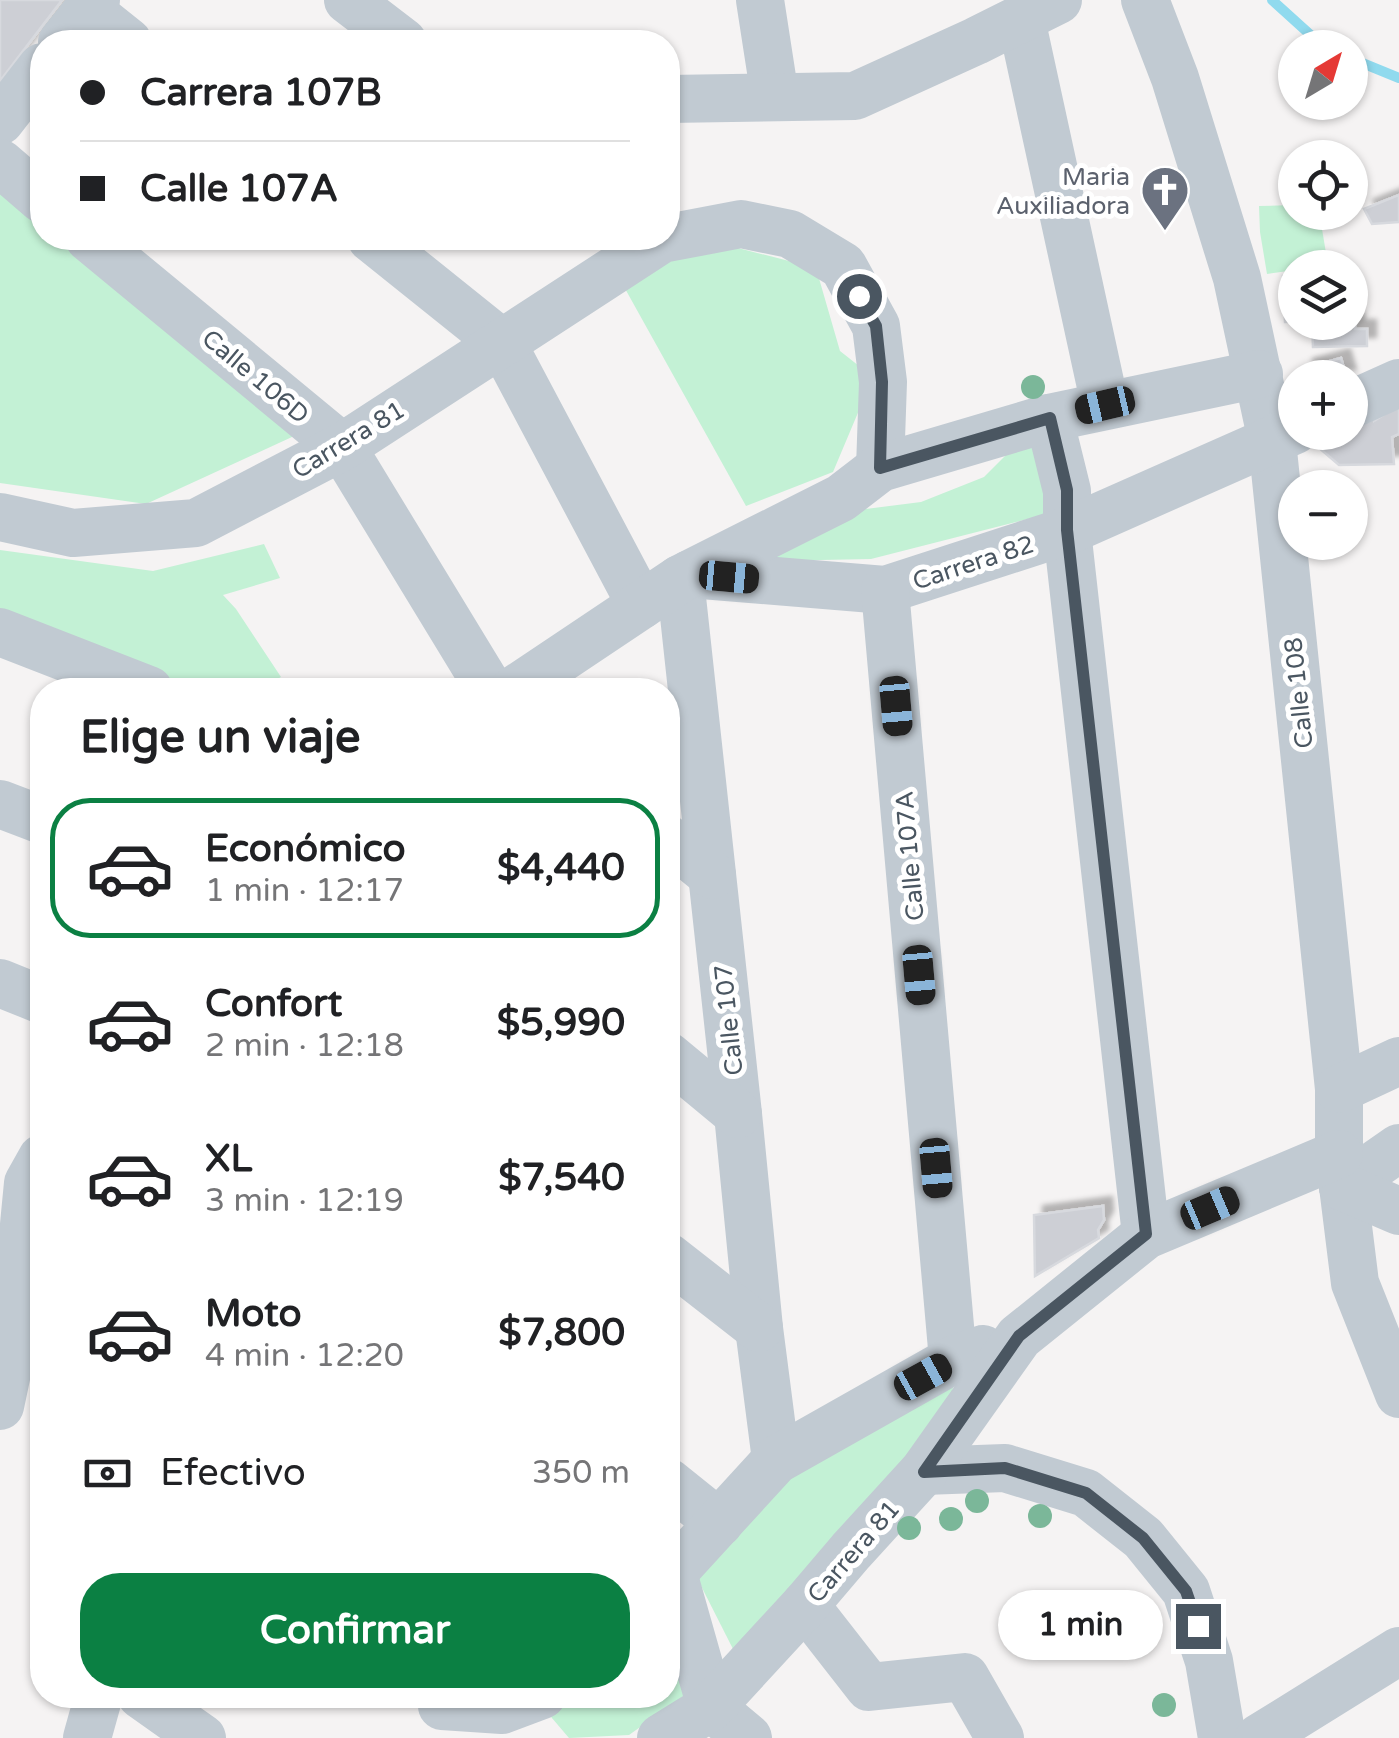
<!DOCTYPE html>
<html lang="es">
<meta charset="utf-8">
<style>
body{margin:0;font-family:"Varela Round",sans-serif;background:#f2f2f2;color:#202124;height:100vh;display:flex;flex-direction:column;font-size:38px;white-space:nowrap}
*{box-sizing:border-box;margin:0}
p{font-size:32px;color:#757577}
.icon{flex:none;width:55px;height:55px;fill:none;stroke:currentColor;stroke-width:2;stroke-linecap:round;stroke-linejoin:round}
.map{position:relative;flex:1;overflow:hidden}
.details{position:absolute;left:30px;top:678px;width:650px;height:1030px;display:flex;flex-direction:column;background:#fff;border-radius:40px;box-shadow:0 2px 8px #0004}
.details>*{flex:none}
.banner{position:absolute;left:30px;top:30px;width:650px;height:220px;border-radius:40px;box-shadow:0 2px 8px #0004;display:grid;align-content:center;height:220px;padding:0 50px;background:#fff}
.needle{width:65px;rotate:38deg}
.tools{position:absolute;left:1278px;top:30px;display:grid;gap:20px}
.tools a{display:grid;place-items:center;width:90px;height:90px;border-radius:50%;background:#fff;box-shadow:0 2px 8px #0004;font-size:50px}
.end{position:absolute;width:45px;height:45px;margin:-22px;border:12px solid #4a5661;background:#fff;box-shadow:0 0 0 5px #fff}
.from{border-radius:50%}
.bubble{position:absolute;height:70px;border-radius:35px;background:#fff;box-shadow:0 2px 8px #0004;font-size:32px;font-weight:700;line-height:70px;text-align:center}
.car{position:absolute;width:30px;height:60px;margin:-30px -15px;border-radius:12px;box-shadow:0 0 8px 2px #0007;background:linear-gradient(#222 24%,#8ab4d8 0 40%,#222 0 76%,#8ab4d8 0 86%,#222 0)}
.banner b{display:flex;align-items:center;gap:35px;height:95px;font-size:38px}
.banner b+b{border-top:2px solid #e0e0e0}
.banner i{width:25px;height:25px;background:#202124}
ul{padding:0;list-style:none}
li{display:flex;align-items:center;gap:30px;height:140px;margin:0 20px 15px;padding:0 30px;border:5px solid transparent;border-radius:40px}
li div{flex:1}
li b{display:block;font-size:38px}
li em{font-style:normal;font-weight:700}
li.active{border-color:#0b8043}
li>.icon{width:90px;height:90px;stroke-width:1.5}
h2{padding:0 50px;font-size:45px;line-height:120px}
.pay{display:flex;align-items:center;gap:25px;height:110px;padding:0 50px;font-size:38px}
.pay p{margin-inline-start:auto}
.action{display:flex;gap:20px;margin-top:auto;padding:20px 50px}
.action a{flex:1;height:115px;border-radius:40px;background:#0b8043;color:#fff;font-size:40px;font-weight:700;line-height:115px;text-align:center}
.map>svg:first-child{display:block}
.green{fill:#c3f1d5}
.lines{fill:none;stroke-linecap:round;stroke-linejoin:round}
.stream{stroke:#90daee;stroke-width:10}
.building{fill:#cdcfd5;stroke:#d7d9de;stroke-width:2.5;filter:url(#shadow)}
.minor{stroke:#c1cad2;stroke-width:48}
.tree{fill:#7bb799}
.route{stroke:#4a5661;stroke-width:12}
.labels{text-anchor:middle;stroke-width:10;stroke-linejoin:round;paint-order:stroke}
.worship-label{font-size:25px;fill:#5b616d;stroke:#fff;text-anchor:end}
.street-label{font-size:25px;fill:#4a5661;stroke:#fff}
</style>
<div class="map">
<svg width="1399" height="1738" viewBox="0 0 1399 1738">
<defs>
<filter id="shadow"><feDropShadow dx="9" dy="-9" stdDeviation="2.5" flood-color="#0004"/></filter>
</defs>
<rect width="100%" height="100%" fill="#f5f3f3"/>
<g class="green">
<path d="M0 185 42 219V238H65L305 431 146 504 0 483Z"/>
<path d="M1295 205V212L1313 213V221L1321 223 1328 265 1295 268V270L1267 274 1260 232 1259 206Z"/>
<path d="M711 241 816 268 840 351 873 377 833 472 746 506 623 285Z"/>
<path d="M1029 432 1051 513 871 559 770 561 842 512 921 502 984 477Z"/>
<path d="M264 544 280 578 223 595 236 609 281 677 257 690H176L0 618V550L153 571Z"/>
<path d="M42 1263V1426L34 1420V1323Z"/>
<path d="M955 1382 948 1404 912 1460 733 1649 695 1574 791 1472Z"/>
<path d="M668 1628 692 1690 629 1735 569 1738 546 1711 565 1695H668Z"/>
</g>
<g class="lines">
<g class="stream">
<path d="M1272 0 1325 48"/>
<path d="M1350 58 1399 78"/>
</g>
</g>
<g class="building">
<path d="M0 0H62L0 81Z"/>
<path d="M1399 195V222L1372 224 1364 209Z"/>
<path d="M1283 276H1295V322H1285Z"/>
<path d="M1355 322V329H1367V346L1313 347 1312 323Z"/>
<path d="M1341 358 1347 378H1307L1304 368Z"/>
<path d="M1399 405V434L1392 437 1394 464 1339 465 1311 441 1329 432H1350V423L1372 412 1374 421Z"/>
<path d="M1103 1206 1104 1220 1098 1230 1099 1238 1035 1276 1034 1215Z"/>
</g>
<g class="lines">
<g class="minor">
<path d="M348 0 403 42"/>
<path d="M760 0 775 97"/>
<path d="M1145 0 1175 78 1237 278 1272 441 1339 1089V1154L1355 1283 1399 1394"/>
<path d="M88 10 128 42"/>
<path d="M1021 19 1105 405"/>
<path d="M62 42 96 0"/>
<path d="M668 99 855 96 976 41 1058 0"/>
<path d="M0 121 42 67"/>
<path d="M0 163 42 199"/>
<path d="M89 238 342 447 490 690"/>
<path d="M371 238 502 343 641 605"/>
<path d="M1350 405 1399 383"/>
<path d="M1049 418 1067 491V531L1146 1235"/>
<path d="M0 517 73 533 196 523 342 447 662 239 741 224 790 234 843 266 876 326 883 382 880 468"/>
<path d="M690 574 885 590 1067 531 1295 430"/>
<path d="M680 579 738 1114 759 1328 776 1460"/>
<path d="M885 590 953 1360"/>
<path d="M0 632 149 690"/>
<path d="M514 690 680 579 841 498 880 468 1049 418 1259 374"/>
<path d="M0 804 42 820"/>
<path d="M668 839 712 875"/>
<path d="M0 983 42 1000"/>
<path d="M668 1056 738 1114"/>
<path d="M1339 1089 1399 1061"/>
<path d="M1343 1187 1399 1148"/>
<path d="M1343 1187 1399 1211"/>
<path d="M668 1257 759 1328"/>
<path d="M0 1406 12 1349 28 1183 42 1158"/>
<path d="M924 1471 1005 1468 1086 1493 1143 1538 1186 1591 1209 1661 1222 1738"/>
<path d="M668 1482 719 1523"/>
<path d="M673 1573 711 1707 748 1738"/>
<path d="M668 1578 776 1460 953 1360 983 1349"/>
<path d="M805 1605 869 1687 965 1677 1000 1738"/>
<path d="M141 1695 202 1738"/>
<path d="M442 1706 502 1710 542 1695"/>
<path d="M87 1738 99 1695"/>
<path d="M661 1738 711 1707 805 1605 851 1551 924 1471 1019 1337 1146 1235 1339 1154"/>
<path d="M1259 1738 1399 1651"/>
</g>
</g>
<g class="tree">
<circle cx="1033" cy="387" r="12"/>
<circle cx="977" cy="1501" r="12"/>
<circle cx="1040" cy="1516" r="12"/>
<circle cx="951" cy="1519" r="12"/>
<circle cx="909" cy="1528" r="12"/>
<circle cx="1164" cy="1705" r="12"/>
</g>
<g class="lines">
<path class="route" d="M859 296 876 326 882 382 880 468 1050 418 1067 490V530L1146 1234 1019 1336 924 1472 1005 1468 1086 1493 1143 1538 1186 1591 1198 1626"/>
</g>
<defs>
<g id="church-pin" transform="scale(2.5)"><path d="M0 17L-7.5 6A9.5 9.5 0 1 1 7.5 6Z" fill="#6b7280" stroke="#fff"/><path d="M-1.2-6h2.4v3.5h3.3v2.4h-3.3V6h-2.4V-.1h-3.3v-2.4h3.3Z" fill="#fff"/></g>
</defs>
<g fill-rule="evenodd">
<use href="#church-pin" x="1165" y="190"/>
</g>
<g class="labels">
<g class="worship-label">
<text x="1130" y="185">Maria<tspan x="1130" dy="29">Auxiliadora</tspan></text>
</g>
<g class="street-label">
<text transform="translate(256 376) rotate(40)" y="9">Calle 106D</text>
<text transform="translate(348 439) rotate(-31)" y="9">Carrera 81</text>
<text transform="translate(973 562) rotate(-18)" y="9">Carrera 82</text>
<text transform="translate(1298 693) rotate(-96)" y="9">Calle 108</text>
<text transform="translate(909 856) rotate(-95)" y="9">Calle 107A</text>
<text transform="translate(728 1020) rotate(-96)" y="9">Calle 107</text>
<text transform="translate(853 1551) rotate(-49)" y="9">Carrera 81</text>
</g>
</g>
</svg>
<div class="tools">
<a><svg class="needle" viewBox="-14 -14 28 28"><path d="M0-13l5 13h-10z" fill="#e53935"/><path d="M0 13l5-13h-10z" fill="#757577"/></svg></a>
<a><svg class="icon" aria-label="locate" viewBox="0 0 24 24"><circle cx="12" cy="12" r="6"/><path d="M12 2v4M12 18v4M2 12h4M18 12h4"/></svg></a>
<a><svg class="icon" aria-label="layers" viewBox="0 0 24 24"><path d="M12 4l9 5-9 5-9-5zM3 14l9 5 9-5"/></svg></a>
<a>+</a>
<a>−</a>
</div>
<i class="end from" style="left:859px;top:296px"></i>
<i class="end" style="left:1198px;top:1626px"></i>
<div class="bubble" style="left:998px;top:1590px;width:165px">1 min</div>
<i class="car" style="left:1105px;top:405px;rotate:257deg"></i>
<i class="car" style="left:729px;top:577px;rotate:95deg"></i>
<i class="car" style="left:896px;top:706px;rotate:175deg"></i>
<i class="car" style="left:919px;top:975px;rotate:175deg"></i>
<i class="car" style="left:936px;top:1168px;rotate:175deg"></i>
<i class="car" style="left:1210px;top:1208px;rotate:67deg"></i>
<i class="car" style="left:923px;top:1377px;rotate:61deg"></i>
<div class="banner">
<b><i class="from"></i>Carrera 107B</b>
<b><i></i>Calle 107A</b>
</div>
<section class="details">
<h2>Elige un viaje</h2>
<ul>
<li class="active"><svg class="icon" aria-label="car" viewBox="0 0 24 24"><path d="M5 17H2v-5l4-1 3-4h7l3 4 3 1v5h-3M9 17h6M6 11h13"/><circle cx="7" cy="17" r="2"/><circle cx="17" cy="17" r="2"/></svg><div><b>Económico</b><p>1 min · 12:17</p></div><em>$4,440</em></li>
<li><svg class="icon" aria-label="car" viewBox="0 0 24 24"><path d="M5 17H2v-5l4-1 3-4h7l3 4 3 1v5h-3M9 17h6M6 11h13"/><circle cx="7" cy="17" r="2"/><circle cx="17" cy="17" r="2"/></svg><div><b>Confort</b><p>2 min · 12:18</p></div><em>$5,990</em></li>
<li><svg class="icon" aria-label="car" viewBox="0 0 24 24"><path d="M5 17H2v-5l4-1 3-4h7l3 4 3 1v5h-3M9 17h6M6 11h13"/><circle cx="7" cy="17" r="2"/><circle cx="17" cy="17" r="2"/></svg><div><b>XL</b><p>3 min · 12:19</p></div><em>$7,540</em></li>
<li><svg class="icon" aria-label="car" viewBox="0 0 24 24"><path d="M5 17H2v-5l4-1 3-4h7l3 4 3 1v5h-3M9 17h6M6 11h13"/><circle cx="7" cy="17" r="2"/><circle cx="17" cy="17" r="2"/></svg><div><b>Moto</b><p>4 min · 12:20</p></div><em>$7,800</em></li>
</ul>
<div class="pay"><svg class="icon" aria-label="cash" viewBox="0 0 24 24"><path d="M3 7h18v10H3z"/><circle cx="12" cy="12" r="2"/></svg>Efectivo<p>350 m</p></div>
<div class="action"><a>Confirmar</a></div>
</section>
</div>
